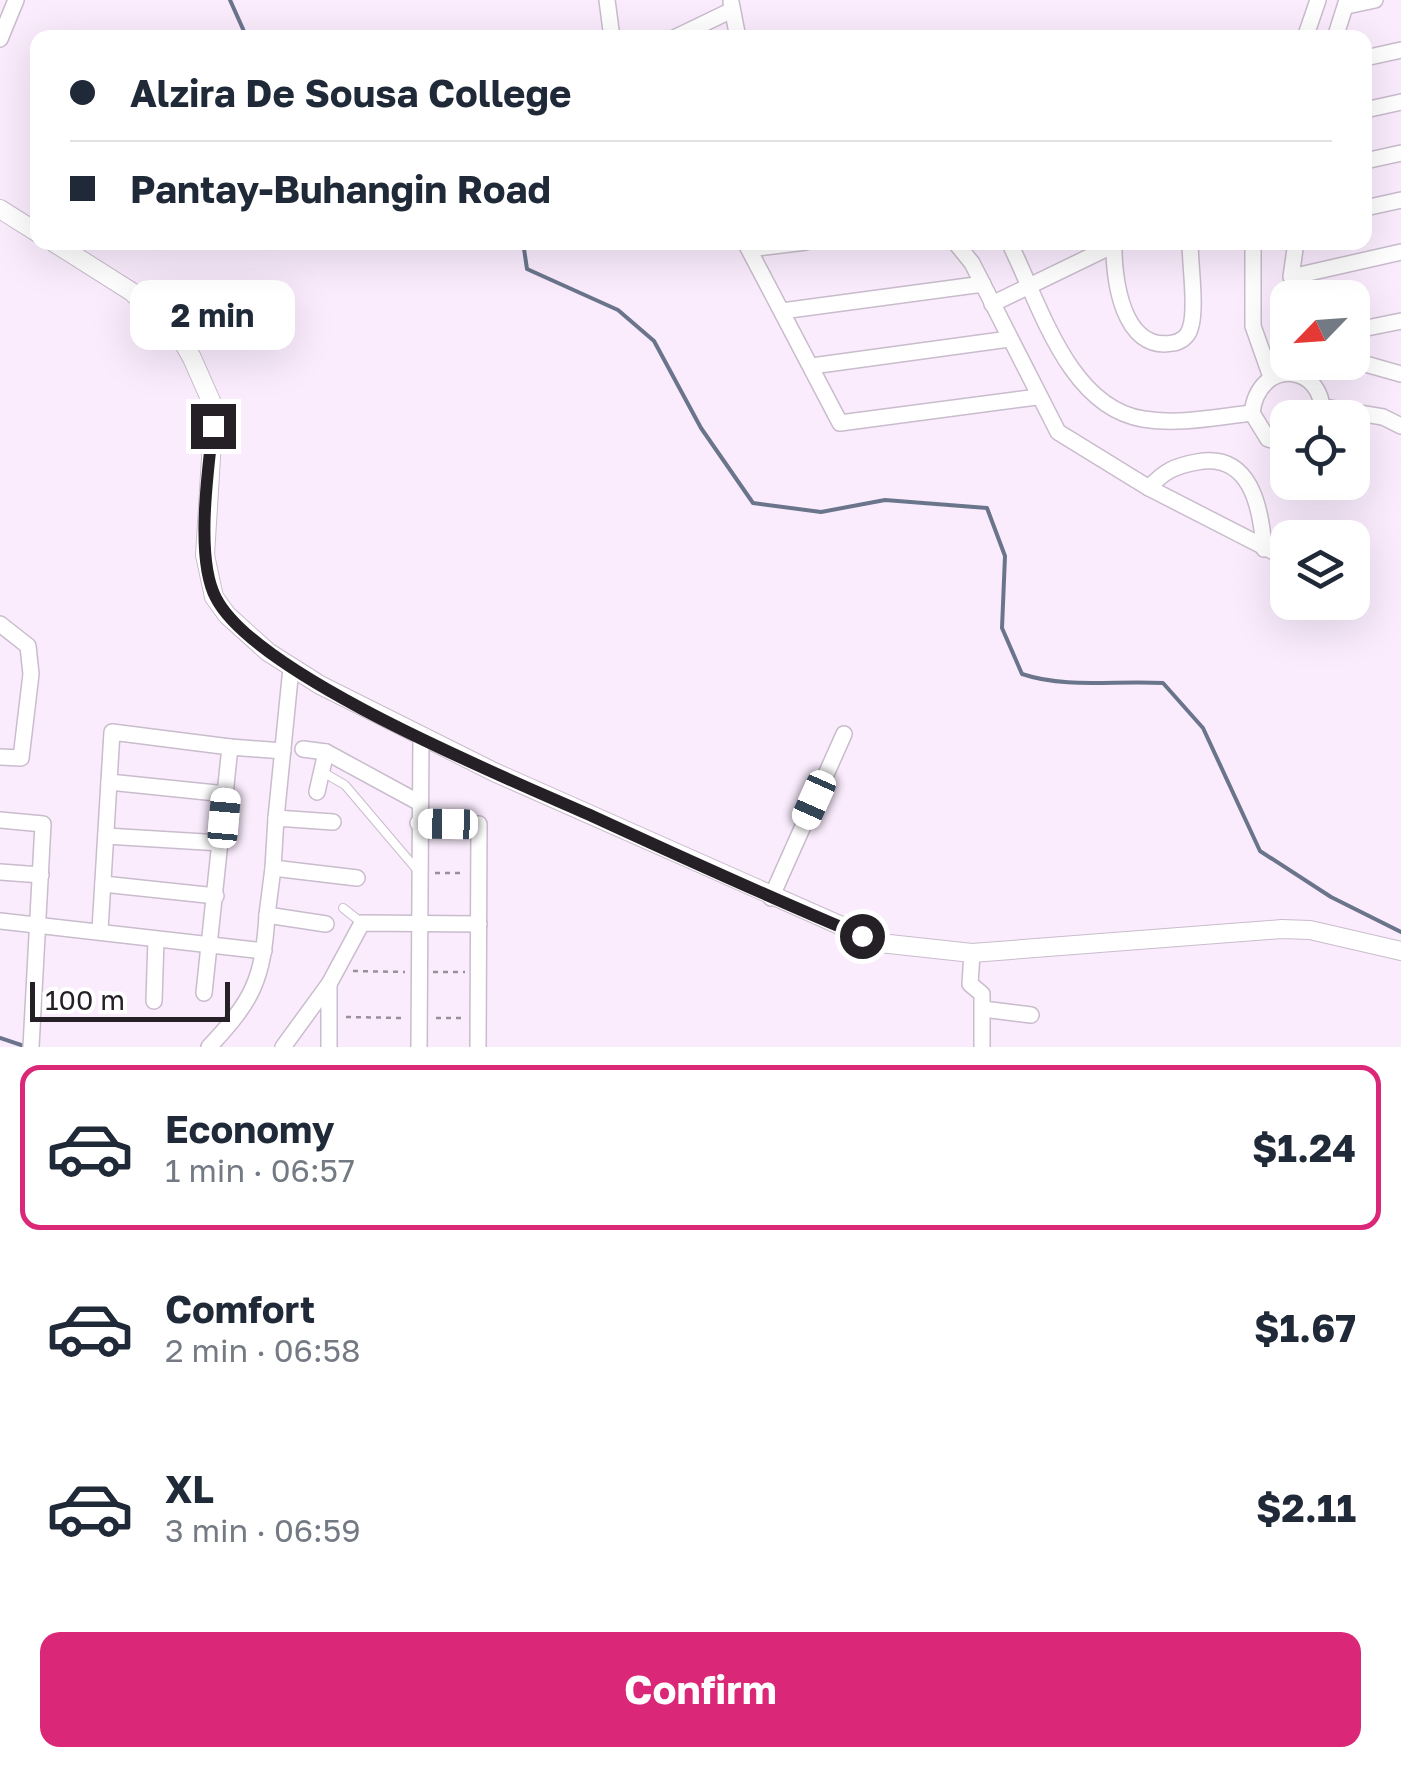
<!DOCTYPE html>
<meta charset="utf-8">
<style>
body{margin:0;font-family:"Golos Text",sans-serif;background:#f6f6f7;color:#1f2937;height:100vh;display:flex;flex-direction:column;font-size:38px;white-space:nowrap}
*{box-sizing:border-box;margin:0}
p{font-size:32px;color:#747a83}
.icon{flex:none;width:55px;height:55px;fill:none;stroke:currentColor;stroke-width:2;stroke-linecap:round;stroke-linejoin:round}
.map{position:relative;height:1047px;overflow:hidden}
.panel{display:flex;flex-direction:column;background:#fff;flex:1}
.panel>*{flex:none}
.top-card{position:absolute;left:30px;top:30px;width:1342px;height:220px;border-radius:20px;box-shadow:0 10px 40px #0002;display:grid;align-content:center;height:220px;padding:0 40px;background:#fff}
.needle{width:65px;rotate:245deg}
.tools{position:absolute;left:1270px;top:280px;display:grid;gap:20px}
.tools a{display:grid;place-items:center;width:100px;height:100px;border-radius:20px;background:#fff;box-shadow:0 10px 40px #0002;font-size:50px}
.scale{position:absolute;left:30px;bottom:25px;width:200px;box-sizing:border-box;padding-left:10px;border:5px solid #252026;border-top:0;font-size:28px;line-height:35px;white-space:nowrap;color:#252026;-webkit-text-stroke:8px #fff;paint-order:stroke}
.end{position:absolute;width:45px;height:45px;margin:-22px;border:12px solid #252026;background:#fff;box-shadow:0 0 0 5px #fff}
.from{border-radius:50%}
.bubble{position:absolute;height:70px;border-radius:20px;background:#fff;box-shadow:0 10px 40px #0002;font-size:32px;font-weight:700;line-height:70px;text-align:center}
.car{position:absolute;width:30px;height:60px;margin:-30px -15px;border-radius:12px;box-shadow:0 0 8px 2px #0007;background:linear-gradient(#fff 24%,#345 0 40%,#fff 0 76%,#345 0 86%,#fff 0)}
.top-card b{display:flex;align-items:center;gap:35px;height:95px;font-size:38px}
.top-card b+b{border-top:2px solid #e0e1e3}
.top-card i{width:25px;height:25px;background:#1f2937}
ul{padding:18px 0 0;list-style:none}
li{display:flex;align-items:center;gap:30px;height:165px;margin:0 20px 15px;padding:0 20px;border:5px solid transparent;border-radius:20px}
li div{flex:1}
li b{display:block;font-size:38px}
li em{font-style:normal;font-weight:700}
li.selected{border-color:#db2777}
li>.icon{width:90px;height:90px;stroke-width:1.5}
.action{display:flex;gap:20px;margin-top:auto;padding:20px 40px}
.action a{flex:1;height:115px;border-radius:20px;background:#db2777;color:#fff;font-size:40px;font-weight:700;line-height:115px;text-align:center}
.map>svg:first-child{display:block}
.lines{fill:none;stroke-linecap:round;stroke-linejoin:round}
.stream{stroke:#6a758c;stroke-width:4}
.service-casing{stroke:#c9bccc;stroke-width:10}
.minor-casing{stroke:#c9bccc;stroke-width:18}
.tertiary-casing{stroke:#c9bccc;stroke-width:20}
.path{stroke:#998f9b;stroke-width:2.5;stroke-dasharray:5 5;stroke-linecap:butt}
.service{stroke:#fff;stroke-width:8}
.minor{stroke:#fff;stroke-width:15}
.tertiary{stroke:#fff;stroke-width:18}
.route{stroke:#252026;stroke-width:12}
</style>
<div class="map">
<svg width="1401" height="1047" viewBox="0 0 1401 1047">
<rect width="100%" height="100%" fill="#faecfd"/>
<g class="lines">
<g class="stream">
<path d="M230 0 247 38"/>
<path d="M523 242 527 269 618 310 654 341 701 428 753 503 821 512 885 500 987 508 1005 556 1002 628 1022 674C1067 689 1115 680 1163 683L1203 728 1260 851 1331 897 1401 932"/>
<path d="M0 1038 24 1046"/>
</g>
<g class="service-casing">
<g id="service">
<path d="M321 771 345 785 418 871"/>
<path d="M343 908 362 923"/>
</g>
</g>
<g class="minor-casing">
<g id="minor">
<path d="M607 0 612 38"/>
<path d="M731 2 738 38"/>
<path d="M1347 6 1375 0"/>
<path d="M674 38 732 10"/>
<path d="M1305 38 1318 0"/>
<path d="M1335 38 1347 0"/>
<path d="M0 39 16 0"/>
<path d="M1365 58 1401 50"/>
<path d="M1365 110 1401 102"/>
<path d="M1365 161 1401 153"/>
<path d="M1365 208 1401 200"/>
<path d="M745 242 840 423 1037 397"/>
<path d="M955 242 972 263 1058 432 1149 488 1276 553"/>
<path d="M1009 242C1040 304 1068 407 1143 419 1179 425 1216 417 1252 413"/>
<path d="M1114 242C1113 277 1122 353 1173 343 1181 342 1188 336 1190 329 1197 310 1190 264 1190 242"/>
<path d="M1253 242V326L1271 377"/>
<path d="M1296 242 1291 277 1401 252"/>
<path d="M750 249 806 242"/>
<path d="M992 304 1114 245"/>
<path d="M782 311 983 284"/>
<path d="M1352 331 1401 321"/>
<path d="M1352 333 1362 363 1401 374"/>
<path d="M812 366 1009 339"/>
<path d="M1323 407 1383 417 1401 426"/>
<path d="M1288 444 1268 439 1252 413C1259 356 1327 363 1322 418"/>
<path d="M1149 488C1164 471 1175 466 1197 462 1250 452 1261 506 1264 549"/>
<path d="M0 624 28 646 31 674 21 758 0 757"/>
<path d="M230 747 283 751"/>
<path d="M303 749 326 752 418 802"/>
<path d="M109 782 226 794"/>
<path d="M317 792 326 752"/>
<path d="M276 818 291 668"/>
<path d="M0 820 43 824 31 1047"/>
<path d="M333 822 276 818 273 868 357 878"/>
<path d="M418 823 479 824 478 1047"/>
<path d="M106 836 221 843"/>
<path d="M0 872 41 875"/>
<path d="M103 884 216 896"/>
<path d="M771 898 844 734"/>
<path d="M267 915 273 868"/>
<path d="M0 921 264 951"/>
<path d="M100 930 112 732 230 747 204 993"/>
<path d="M972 953 970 984 982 994V1047"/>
<path d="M329 984V1047"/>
<path d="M154 1001 156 939"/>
<path d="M983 1009 1031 1015"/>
<path d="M209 1047C253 1000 263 980 267 915L326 924"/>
<path d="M283 1047 329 984 362 923 479 924"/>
<path d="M419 1047 421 736"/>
</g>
</g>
<g class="tertiary-casing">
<g id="tertiary">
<path d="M0 209 38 233"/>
<path d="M53 242 132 292 179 335 192 358 211 401 213 426 205 555 214 597 227 615 268 652 320 685 494 772 880 943 972 953 1282 929 1310 930 1401 951"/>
</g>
</g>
<g class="path">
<path d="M435 873H462"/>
<path d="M353 971 405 972"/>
<path d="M433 972H465"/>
<path d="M346 1017 403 1018"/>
<path d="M436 1018H463"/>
</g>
<use href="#service" class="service"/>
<use href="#minor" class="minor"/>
<use href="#tertiary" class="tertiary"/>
</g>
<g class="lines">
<path class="route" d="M213 426C208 470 195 559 216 598 256 676 507 778 592 816 681 857 771 898 862 936"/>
</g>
</svg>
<div class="tools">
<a><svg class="needle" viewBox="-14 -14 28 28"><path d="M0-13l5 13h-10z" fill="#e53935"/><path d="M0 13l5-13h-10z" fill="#747a83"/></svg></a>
<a><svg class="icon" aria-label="locate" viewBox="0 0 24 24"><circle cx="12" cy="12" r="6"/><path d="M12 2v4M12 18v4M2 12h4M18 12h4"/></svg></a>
<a><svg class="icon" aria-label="layers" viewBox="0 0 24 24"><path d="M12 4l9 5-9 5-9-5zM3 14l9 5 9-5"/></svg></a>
</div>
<div class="scale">100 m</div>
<i class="end from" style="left:862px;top:936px"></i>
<i class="end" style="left:213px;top:426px"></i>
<div class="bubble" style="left:130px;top:280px;width:165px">2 min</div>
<i class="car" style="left:814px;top:800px;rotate:204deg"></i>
<i class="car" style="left:224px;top:818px;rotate:5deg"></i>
<i class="car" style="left:448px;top:824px;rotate:271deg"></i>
<div class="top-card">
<b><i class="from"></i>Alzira De Sousa College</b>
<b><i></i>Pantay-Buhangin Road</b>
</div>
</div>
<section class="panel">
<ul>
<li class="selected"><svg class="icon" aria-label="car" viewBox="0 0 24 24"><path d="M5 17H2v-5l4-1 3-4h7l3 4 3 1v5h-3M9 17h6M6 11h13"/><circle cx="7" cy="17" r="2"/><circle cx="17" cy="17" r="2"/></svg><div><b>Economy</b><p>1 min · 06:57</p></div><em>$1.24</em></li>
<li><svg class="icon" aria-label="car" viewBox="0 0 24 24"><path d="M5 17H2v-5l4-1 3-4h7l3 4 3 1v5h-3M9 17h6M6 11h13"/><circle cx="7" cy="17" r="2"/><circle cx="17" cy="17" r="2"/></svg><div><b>Comfort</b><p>2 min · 06:58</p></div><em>$1.67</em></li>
<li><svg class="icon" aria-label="car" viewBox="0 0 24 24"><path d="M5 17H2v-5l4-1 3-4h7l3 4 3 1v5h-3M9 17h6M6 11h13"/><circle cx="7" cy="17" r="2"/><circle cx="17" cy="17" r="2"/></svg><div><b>XL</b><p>3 min · 06:59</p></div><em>$2.11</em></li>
</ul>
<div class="action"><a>Confirm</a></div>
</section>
